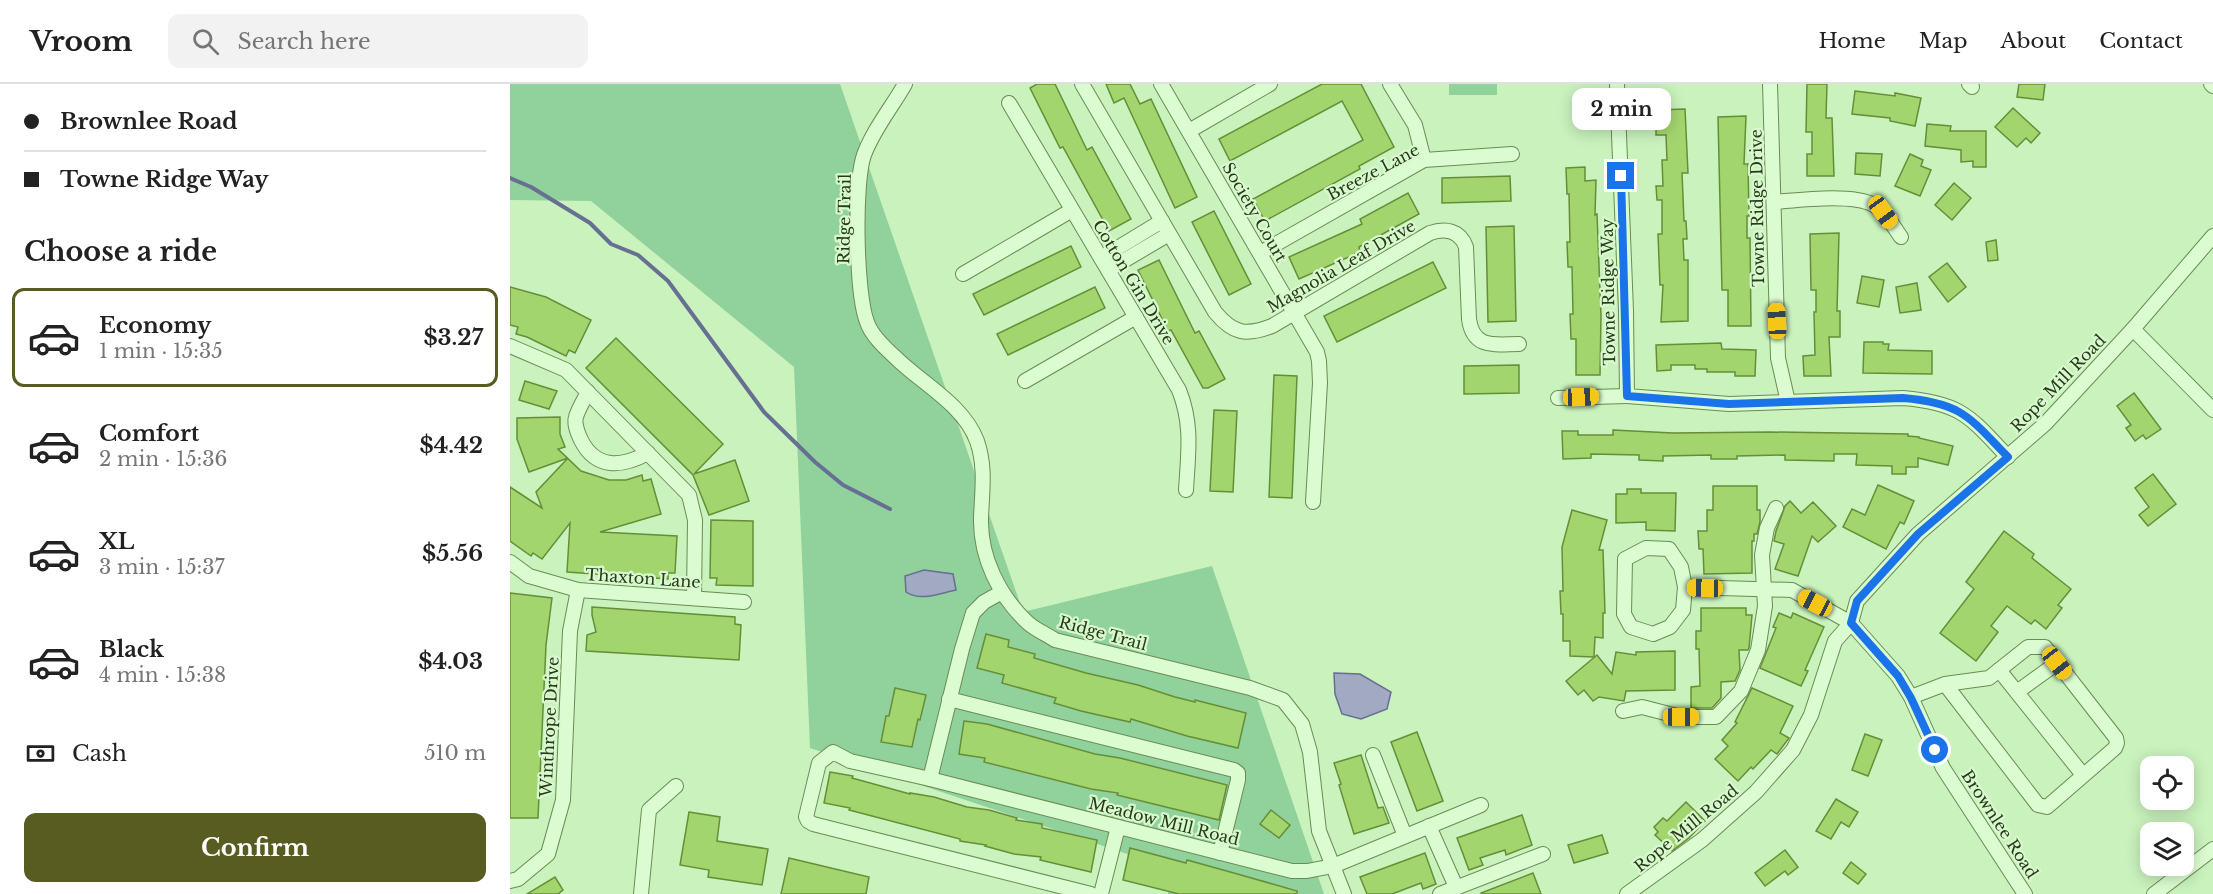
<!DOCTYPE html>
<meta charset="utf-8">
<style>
body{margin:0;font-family:"Libre Baskerville",serif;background:#f2f2f2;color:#222;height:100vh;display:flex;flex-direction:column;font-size:22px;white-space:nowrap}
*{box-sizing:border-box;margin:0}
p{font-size:20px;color:#767676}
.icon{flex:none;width:33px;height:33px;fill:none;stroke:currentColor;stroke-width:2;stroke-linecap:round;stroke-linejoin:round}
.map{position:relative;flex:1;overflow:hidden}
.sheet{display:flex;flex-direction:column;background:#fff;width:510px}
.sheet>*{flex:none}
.top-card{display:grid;align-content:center;height:132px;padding:0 24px;background:#fff}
.fabs{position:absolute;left:1630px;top:672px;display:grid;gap:12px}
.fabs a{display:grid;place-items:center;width:54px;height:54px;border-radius:12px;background:#fff;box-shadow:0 3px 15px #0003;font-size:30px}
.end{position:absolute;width:27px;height:27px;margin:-14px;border:8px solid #1a73e8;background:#fff;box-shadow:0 0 0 3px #fff}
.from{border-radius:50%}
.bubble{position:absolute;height:42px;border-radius:12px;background:#fff;box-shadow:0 3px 15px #0003;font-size:20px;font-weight:700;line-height:42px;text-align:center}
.car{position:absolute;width:18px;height:36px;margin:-18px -9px;border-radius:8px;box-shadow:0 0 4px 2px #0007;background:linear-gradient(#f5c518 24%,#345 0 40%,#f5c518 0 76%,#345 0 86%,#f5c518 0)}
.top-card b{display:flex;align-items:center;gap:21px;height:57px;font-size:22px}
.top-card b+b{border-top:2px solid #e0e0e0}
.top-card i{width:15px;height:15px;background:#222}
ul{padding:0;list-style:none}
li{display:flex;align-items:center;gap:18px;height:99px;margin:0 12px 9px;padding:0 12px;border:3px solid transparent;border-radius:12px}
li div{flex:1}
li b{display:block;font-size:22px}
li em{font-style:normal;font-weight:700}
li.on{border-color:#585c20}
li>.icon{width:54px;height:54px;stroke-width:1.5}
h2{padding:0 24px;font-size:27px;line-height:72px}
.pay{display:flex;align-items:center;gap:15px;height:66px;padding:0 24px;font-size:22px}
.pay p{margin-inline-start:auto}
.cta{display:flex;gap:12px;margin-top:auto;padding:12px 24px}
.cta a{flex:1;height:69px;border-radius:12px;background:#585c20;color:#fff;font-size:24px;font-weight:700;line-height:69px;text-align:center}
header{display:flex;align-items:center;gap:36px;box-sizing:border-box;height:84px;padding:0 30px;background:#fff;border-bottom:2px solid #e0e0e0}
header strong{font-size:28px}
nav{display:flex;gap:33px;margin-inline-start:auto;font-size:21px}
.search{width:420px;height:54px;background:#f2f2f2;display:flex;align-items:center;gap:15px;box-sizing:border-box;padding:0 21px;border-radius:12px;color:#767676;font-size:22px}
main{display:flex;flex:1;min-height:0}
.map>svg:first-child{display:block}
.green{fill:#90d19c}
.water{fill:#a1a9c3;stroke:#676f92;stroke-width:1.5}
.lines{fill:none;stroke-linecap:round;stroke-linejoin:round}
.stream{stroke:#676f92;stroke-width:4}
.building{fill:#a3d56e;stroke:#668e37;stroke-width:1.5}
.minor-casing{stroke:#6a8c54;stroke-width:16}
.minor{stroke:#dbfcd1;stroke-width:14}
.route{stroke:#1a73e8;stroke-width:8}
.labels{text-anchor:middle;stroke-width:4.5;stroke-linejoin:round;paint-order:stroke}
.street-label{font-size:16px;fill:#283a1a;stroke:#d7f9cd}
</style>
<header>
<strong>Vroom</strong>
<div class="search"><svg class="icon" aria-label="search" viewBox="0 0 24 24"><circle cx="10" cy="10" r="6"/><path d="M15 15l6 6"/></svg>Search here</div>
<nav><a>Home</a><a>Map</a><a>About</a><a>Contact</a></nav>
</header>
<main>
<section class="sheet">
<div class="top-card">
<b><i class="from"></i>Brownlee Road</b>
<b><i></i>Towne Ridge Way</b>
</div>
<h2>Choose a ride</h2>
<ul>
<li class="on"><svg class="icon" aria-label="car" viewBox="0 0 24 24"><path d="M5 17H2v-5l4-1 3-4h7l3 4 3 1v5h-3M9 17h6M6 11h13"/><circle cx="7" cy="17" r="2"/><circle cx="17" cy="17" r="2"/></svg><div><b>Economy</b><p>1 min · 15:35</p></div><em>$3.27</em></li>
<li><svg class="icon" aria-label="car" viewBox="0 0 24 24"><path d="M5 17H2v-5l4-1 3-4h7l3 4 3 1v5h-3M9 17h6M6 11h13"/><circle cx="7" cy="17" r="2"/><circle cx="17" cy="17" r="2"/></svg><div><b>Comfort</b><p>2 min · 15:36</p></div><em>$4.42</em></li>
<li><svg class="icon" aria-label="car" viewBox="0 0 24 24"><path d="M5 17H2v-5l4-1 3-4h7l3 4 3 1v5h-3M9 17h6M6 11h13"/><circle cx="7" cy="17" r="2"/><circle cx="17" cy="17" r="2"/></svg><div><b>XL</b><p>3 min · 15:37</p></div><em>$5.56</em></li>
<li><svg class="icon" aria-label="car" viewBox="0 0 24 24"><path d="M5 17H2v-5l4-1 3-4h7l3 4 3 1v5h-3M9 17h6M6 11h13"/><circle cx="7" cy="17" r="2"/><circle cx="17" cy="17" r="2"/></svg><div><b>Black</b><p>4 min · 15:38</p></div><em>$4.03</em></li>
</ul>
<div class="pay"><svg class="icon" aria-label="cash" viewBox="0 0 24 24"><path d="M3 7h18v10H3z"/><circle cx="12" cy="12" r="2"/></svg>Cash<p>510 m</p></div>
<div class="cta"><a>Confirm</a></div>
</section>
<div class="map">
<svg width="1703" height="810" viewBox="0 0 1703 810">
<rect width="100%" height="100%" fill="#c9f2bd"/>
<g class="green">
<path d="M0 0H330L513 528 702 482 814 810H658L659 784 300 664 284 283 81 117 0 116Z"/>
<rect x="939" y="0" width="48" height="11"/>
</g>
<g class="water">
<path d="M414 486 443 490 446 506C430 509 411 518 396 508L395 492Z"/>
<path d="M824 589 850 590 881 608 877 625 851 635 832 630 825 610Z"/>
</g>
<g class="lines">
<path class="stream" d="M0 94 21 103 80 139 101 160 128 171 158 197 254 328 305 378 333 401 380 425"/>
</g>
<g class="building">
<path d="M527 0H545L577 66 582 63 621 135 599 147 553 63 550 64 520 4Z"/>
<path d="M596 0H620L630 20 641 15 687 113 665 124 614 14 604 19Z"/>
<path d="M812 0H851L884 63 849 82 850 85 755 137 743 115 853 56 832 17 720 77 709 55Z"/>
<path d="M1297 0H1317L1316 34H1322L1324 92H1297V70H1302V48H1296Z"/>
<path d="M1509 0H1535L1533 16 1507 13Z"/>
<path d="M1345 7 1385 12V9L1411 14 1405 42 1380 37V34L1342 30Z"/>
<path d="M1503 24 1530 49 1521 59 1516 54 1507 63 1485 43Z"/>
<path d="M1175 25 1178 89H1172L1174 137H1176L1177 155H1173L1174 176H1178V237L1151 238 1153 201H1150L1148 150H1152V116H1147L1146 102H1153L1152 76H1157L1156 51H1146V26Z"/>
<path d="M1236 32 1234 80H1238L1239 132H1237V154H1240L1241 242H1218V206H1212L1208 33Z"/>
<path d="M1417 40 1441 42 1440 47H1476V83H1463V77L1451 78V66L1415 62Z"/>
<path d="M1346 69 1372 70 1370 92 1345 90Z"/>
<path d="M1400 70 1413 76 1411 82 1421 86 1410 112 1385 102Z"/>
<path d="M1075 83V97L1086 96 1085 131 1087 130 1091 232 1090 291H1066V255H1061L1060 230H1063L1062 183H1058L1057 158H1060L1059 110H1057L1056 84Z"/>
<path d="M1000 92 1001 117 932 119V94Z"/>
<path d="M1444 99 1461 114 1442 136 1425 121Z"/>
<path d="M898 109 909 130 849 163 850 168 789 195 779 173 852 140 850 135Z"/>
<path d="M704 127 741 200 719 211 682 138Z"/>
<path d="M1004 142 1006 237 978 238 976 143Z"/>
<path d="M1329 149 1327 227H1330V253H1319L1321 292H1294L1293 272 1305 271 1304 228H1306V206H1301L1300 150Z"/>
<path d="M1486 156 1488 176 1478 177 1476 158Z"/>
<path d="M561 162 571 183 474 231 463 210Z"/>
<path d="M649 176 685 249 689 247 715 295 698 304H693L661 246 658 247 628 186Z"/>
<path d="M923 178 936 204 827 258 814 232Z"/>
<path d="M1437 179 1456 203 1438 218 1419 193Z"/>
<path d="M1352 192 1374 196 1369 223 1347 219Z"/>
<path d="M1407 199 1411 226 1390 229 1386 203Z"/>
<path d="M0 203 36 213 81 236 65 269 59 266 56 272 17 253 6 250 8 243 0 241Z"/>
<path d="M585 203 595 224 498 271 487 250Z"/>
<path d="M106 254 213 360 184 390 225 376 239 417 199 431 183 391 76 284Z"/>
<path d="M1354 258H1373V260H1379L1378 266 1422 267V290L1353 289Z"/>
<path d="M1211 259 1212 265 1246 266 1245 292H1225V288H1197V285H1185V281H1161V286L1147 287 1146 261Z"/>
<path d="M1009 281V309L954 310V282Z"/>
<path d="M764 291 787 292 782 414 759 413Z"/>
<path d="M15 297 47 307 39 325 9 316Z"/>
<path d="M1624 309 1651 345 1636 355 1633 351 1625 357 1616 344 1621 341 1607 322Z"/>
<path d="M704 326 727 327 723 408 700 407Z"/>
<path d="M50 333V350L55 363 48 365 71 387 99 396H116L132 391 133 397 141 395 151 430 90 448 167 452 165 489H158V495L57 488 60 439 32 475 23 469 21 472 0 457V403L32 424 26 408 58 374 19 388 7 355V334Z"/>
<path d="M1103 346 1163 349 1261 348 1398 350V352L1409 353V354L1443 362 1438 381 1408 374V383H1396V390H1382V382L1346 381 1347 370H1324V377L1275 376V371L1227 372V375H1201V371L1153 372V377L1129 376V371L1081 370V374L1053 375 1052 347H1068V351H1103Z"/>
<path d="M1643 390 1666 420 1638 442 1629 431 1639 423 1625 404Z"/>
<path d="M1368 401 1404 417 1394 440 1390 438 1376 465 1333 443 1342 425 1355 431Z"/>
<path d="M1203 402H1247V426H1250V438L1247 450H1244V457H1242V489L1194 490 1193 465H1189L1188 447H1197V426H1203Z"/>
<path d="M1117 405H1131V409H1166L1165 447 1136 446V438L1106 439V410H1117Z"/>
<path d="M1280 417 1291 429 1303 418 1326 442 1308 458 1302 452 1288 492 1265 485 1274 460 1264 457 1266 447 1275 422Z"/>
<path d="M1062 426 1097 436 1089 466H1093L1095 529H1093V554L1085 553 1084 573 1060 572V557H1053V530H1051L1050 507H1053L1052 463Z"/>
<path d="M201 436 243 437V502L206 501 207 494H200Z"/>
<path d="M1494 447 1524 470 1522 474 1561 505 1548 521 1552 524 1536 545 1525 536 1521 540 1497 522 1481 542 1488 548 1466 577 1430 549 1464 505 1456 498Z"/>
<path d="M0 509 42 514 36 561 28 734H0Z"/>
<path d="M82 523 225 533V540L231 541 229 576 76 567 77 551 86 548 82 531Z"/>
<path d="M1191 524H1236V531H1242L1239 564 1238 566H1229L1230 586 1225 597 1211 598V614L1202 624H1181V603L1190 602 1189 565H1186V547H1191Z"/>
<path d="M1269 529 1281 534 1283 529 1314 543 1295 586 1298 587 1291 602 1250 584 1266 544 1263 543Z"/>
<path d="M476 550 499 556 498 563 525 570 524 574 576 589 628 601 665 613 685 618V616L736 629 728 664 677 652 621 635 620 638 571 627 544 619 546 614 492 599 494 591 467 584Z"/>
<path d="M1165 567V606L1116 607 1114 617 1089 613 1083 617 1074 606 1068 611 1056 597 1087 571 1102 590 1106 568 1126 571V568Z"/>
<path d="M385 604 416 611 410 636 408 635 402 663 371 658 376 632H379Z"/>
<path d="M1242 604 1283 622 1270 649 1279 654 1267 670 1261 666 1243 685 1241 683 1228 697 1205 675 1218 662 1212 656 1227 639 1225 638Z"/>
<path d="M454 637 477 640 585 670 610 674 717 701 709 736 607 711 608 709 581 705 474 678 475 674 449 670Z"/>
<path d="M907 648 933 717 907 727 881 658Z"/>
<path d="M1355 650 1372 656 1358 692 1342 686Z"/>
<path d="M851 671 868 724 873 723 879 739 844 750 829 701 831 700 824 679Z"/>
<path d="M320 688 343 692 342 694 400 710V709L424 713 457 723 479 726 507 734 506 736 532 740V744L587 756 581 788 530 776 531 773 504 770 475 762 476 761 450 757V755L339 726 340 724 314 719Z"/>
<path d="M1326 715 1348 728 1339 743 1331 738 1321 755 1306 747Z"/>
<path d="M1176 718 1195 737 1179 754 1162 767 1145 751 1148 748 1144 743 1153 734 1157 737Z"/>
<path d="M761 726 780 741 769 754 750 740Z"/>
<path d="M179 728 210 733 207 757 258 765 252 801 198 793 199 786 170 781Z"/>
<path d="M1012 731 1022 761 996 771 995 766 970 774 973 781 959 786 947 754Z"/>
<path d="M1092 751 1098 769 1064 779 1058 761Z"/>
<path d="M620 764 676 779 677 776 731 791 787 807V810H669L613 796Z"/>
<path d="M1275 766 1288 783 1278 791 1275 787 1255 802 1245 789Z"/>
<path d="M915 769 926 800 913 805 911 799 882 810H857L850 793Z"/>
<path d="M279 774 359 793 356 810H271Z"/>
<path d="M1341 778 1356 790 1348 800 1333 789Z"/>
<path d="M1023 789 1031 810H971V809Z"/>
<path d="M45 793 53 806 48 810H17Z"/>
</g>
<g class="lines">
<g class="minor-casing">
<g id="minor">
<path d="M395 0C382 23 363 46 354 71 344 99 346 210 357 238 361 251 375 264 385 273 412 300 453 320 467 357 476 383 472 407 471 434 470 473 489 512 518 539 526 546 536 550 545 556L740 604 773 616 792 640 800 668 809 747 834 810"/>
<path d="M572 0 705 228C723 250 736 252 762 242L920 149C935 144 950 146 956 163L959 235C963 266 986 260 1009 260"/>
<path d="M651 0 807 268 809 277 810 299 803 418"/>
<path d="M880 0 905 41 914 76"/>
<path d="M1107 0 1116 227 1117 312 1219 320 1393 314C1452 319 1460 333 1498 373"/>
<path d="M1260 0 1268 274 1278 318"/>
<path d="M1459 0 1462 3"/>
<path d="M1701 0 1703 2"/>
<path d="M499 19 669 306C683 341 678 370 676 406"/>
<path d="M679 47 760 0"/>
<path d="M1264 118C1289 116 1342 109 1364 121 1376 128 1383 142 1391 153"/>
<path d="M750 169 914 76 1002 70"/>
<path d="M591 174 652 137"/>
<path d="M598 186 659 150"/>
<path d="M453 190 562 126"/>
<path d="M1623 245 1703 326"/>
<path d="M0 262 56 286 179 411 185 436 184 514"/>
<path d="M515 297 626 233"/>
<path d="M78 308C74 316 68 325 66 333 64 339 68 350 71 356 86 386 112 383 138 369"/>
<path d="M1048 314 1117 312"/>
<path d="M0 478 19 492 68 506 234 518"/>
<path d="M1175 503 1173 526 1160 543 1143 550 1121 543 1114 530 1115 475 1136 464 1159 465 1171 483 1175 503 1282 506 1341 539 1388 592 1401 613 1433 684 1515 810"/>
<path d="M1489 586 1573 691"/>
<path d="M1507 608 1547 579"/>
<path d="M1401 613 1435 600 1479 594 1518 563H1535L1606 654 1607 659 1605 664 1537 723 1528 721 1435 600"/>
<path d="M439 615 724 686 728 689V696L710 769"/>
<path d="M1113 627 1132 623 1171 633H1206L1231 607 1248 566 1255 522 1252 471 1257 444 1266 424"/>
<path d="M863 671 895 752"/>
<path d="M420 695 452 565 463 529 474 518 492 508"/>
<path d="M919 742 946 803"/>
<path d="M0 797 8 795 38 770 53 716 60 547 68 506"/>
<path d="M131 810 139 726 166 702"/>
<path d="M581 810 303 740 298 737 296 733 309 679 323 668 340 677 420 695 782 787H797L823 782 971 721"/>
<path d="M591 810 608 743"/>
<path d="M930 810 1033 770"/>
<path d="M1117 810 1192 756 1246 708 1283 666 1301 631 1325 557 1341 539 1347 517 1408 450 1535 340 1623 245 1703 152"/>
<path d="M1644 810 1703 765"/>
</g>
</g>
<use href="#minor" class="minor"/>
</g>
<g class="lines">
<path class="route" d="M1111 92 1117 312 1219 320 1393 314C1452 319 1459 333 1498 373L1408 450 1347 517 1341 539 1388 592 1401 614 1425 666"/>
</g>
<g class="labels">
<g class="street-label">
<text transform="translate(863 88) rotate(-28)" y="6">Breeze Lane</text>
<text transform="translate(1247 124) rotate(-91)" y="6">Towne Ridge Drive</text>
<text transform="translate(745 128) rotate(60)" y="6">Society Court</text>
<text transform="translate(334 135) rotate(-89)" y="6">Ridge Trail</text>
<text transform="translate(831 182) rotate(-30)" y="6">Magnolia Leaf Drive</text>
<text transform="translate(624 198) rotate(59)" y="6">Cotton Gin Drive</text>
<text transform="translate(1098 208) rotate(-91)" y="6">Towne Ridge Way</text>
<text transform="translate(1548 299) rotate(-46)" y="6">Rope Mill Road</text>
<text transform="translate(133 494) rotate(4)" y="6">Thaxton Lane</text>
<text transform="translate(593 549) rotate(15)" y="6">Ridge Trail</text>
<text transform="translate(39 643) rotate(-87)" y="6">Winthrope Drive</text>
<text transform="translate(654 737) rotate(14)" y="6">Meadow Mill Road</text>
<text transform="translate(1490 740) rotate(57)" y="6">Brownlee Road</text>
<text transform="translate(1176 744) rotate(-39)" y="6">Rope Mill Road</text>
</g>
</g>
</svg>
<div class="fabs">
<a><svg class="icon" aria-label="locate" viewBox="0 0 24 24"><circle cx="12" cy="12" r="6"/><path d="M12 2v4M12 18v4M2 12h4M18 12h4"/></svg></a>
<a><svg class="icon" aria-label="layers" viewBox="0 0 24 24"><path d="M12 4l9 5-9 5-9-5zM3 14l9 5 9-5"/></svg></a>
</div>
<i class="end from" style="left:1425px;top:666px"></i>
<i class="end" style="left:1111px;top:92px"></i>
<div class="bubble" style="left:1062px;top:4px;width:99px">2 min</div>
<i class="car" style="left:1373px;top:128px;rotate:144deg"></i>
<i class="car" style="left:1267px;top:237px;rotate:357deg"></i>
<i class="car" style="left:1071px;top:313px;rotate:88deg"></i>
<i class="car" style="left:1195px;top:504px;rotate:271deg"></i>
<i class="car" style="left:1305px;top:519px;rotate:298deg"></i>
<i class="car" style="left:1547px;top:579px;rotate:142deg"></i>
<i class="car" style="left:1171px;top:633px;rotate:90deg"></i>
</div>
</main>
